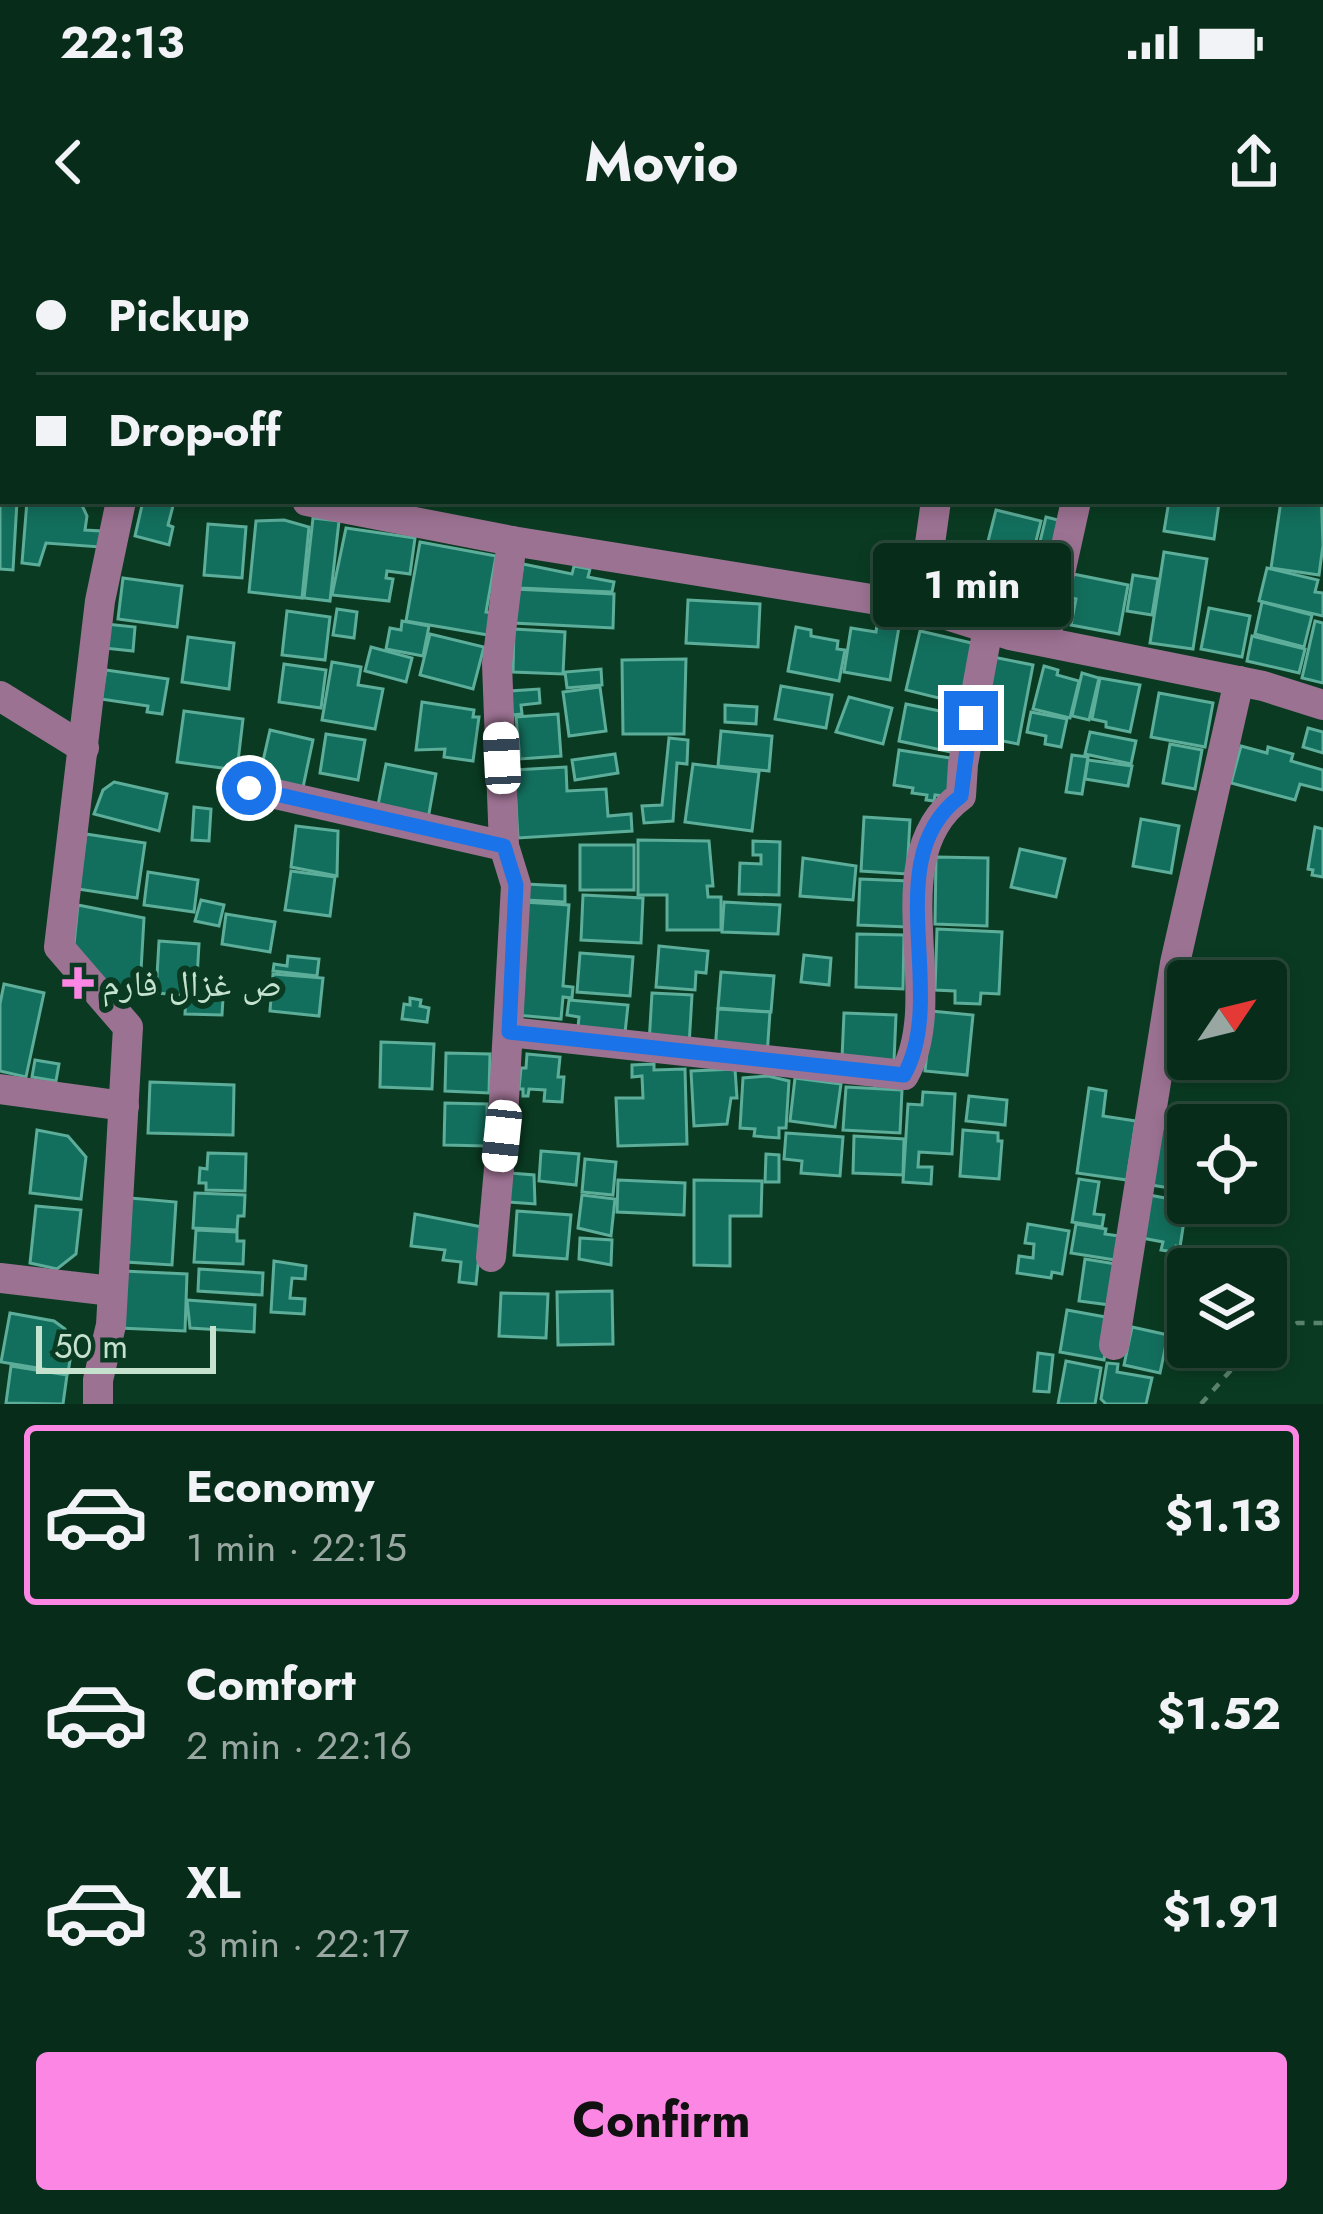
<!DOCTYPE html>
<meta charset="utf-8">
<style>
body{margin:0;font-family:Jost,"Noto Naskh Arabic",sans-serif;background:#163827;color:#f1f3f6;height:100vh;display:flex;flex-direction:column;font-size:45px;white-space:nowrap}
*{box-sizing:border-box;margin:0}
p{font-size:39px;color:#98a7a2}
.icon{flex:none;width:66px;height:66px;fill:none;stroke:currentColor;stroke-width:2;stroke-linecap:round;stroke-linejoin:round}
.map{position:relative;height:1164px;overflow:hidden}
.drawer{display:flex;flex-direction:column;background:#082c1a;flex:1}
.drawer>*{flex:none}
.guide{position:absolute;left:0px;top:0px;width:1323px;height:264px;box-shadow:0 6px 18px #0003,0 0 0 3px #294839;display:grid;align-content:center;height:264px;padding:0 36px;background:#082c1a}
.needle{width:78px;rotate:55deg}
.controls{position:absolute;left:1167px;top:720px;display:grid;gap:24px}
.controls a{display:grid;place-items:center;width:120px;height:120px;border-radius:12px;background:#082c1a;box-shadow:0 6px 18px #0003,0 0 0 3px #294839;font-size:60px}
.scale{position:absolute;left:36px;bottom:30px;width:180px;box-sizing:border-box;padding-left:12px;border:6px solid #c4e2ce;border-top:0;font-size:33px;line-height:42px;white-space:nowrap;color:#c4e2ce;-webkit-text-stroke:9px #0a3b22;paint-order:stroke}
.end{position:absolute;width:54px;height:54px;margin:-27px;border:15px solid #1a73e8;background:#fff;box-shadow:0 0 0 6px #fff}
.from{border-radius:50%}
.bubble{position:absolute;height:84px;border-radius:12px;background:#082c1a;box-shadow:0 6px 18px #0003,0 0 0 3px #294839;font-size:39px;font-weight:700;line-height:84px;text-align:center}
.car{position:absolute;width:36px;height:72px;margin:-36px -18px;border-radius:15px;box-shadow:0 0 9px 3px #0007;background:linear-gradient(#fff 24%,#345 0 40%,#fff 0 76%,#345 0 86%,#fff 0)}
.guide b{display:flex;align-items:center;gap:42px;height:114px;font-size:45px}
.guide b+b{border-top:3px solid #294839}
.guide i{width:30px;height:30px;background:#f1f3f6}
ul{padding:21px 0 0;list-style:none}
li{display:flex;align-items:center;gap:36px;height:180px;margin:0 24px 18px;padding:0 12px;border:6px solid transparent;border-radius:12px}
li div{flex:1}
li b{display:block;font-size:45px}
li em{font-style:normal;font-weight:700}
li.on{border-color:#fc86e3}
li>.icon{width:108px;height:108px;stroke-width:1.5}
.action{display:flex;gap:24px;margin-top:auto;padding:24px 36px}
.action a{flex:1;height:138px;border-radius:12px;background:#fc86e3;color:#111;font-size:48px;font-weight:700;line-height:138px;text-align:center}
.status{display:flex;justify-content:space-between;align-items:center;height:84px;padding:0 60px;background:#082c1a;direction:ltr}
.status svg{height:33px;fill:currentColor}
header{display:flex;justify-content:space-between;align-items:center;height:156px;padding:0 36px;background:#082c1a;font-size:54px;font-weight:700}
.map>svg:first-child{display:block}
.building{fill:#136f5d;stroke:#5cad99;stroke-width:3}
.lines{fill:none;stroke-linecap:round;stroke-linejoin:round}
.path{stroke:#5a836c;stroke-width:4.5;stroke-dasharray:9 9;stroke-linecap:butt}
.minor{stroke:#9c7292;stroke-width:30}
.route{stroke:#1a73e8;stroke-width:15}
.poi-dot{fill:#fc86e3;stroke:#0a3b22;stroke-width:4.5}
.labels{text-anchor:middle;stroke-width:12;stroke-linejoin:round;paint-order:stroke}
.poi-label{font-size:36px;fill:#c4e2ce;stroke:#0a3b22;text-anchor:start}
</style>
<div class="status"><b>22:13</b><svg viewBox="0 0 49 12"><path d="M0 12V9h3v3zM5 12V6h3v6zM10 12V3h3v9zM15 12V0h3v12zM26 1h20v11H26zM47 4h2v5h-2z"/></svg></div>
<header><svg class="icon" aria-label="back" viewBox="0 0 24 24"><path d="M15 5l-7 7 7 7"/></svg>Movio<svg class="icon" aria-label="share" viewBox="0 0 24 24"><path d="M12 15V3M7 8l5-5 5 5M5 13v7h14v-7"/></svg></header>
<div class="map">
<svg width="1323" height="1164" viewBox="0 0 1323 1164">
<rect width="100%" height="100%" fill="#0a3b22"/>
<g class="building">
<path d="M1320 222 1323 305 1319 335 1271 328 1281 261H1320Z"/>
<path d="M0 255 3 261H17L13 330 0 329Z"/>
<path d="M27 261H80L87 276 85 290 101 291 100 307 46 303 39 325 22 323Z"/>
<path d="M143 261 174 262 168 285 173 287 169 305 135 296Z"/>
<path d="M1169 261 1219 263 1214 299 1164 291Z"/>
<path d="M996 270 1041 281 1030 325 985 313Z"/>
<path d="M1046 277 1062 281 1053 314 1038 310Z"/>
<path d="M313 278 339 281 330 361 304 358Z"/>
<path d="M284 280 309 287 302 358 249 352 256 281Z"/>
<path d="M208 284 246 287 242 338 204 335Z"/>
<path d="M346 288 415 298 410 334 387 331 386 338 393 339 389 361 332 355Z"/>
<path d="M420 302 496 316 486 372 492 373 488 395 406 381Z"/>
<path d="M1164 312 1207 319 1193 409 1150 403Z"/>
<path d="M983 319 1044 334 1034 377 973 363Z"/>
<path d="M523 324 572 334 574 326 590 329 588 337 614 342 612 352 519 348Z"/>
<path d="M1267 328 1318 340 1315 352 1323 353V376L1259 361Z"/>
<path d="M1063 332 1128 345 1119 394 1071 385 1076 359 1059 355Z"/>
<path d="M1133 335 1158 339 1152 375 1127 371Z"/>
<path d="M123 338 182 346 177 387 118 379Z"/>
<path d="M514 349 614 354 613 388 513 383Z"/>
<path d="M688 360 760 364 758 407 686 403Z"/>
<path d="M1262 362 1312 375 1304 407 1255 394Z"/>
<path d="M1209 368 1250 376 1242 417 1201 409Z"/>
<path d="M337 369 357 372 354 398 333 395Z"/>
<path d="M287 371 330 377 325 420 282 415Z"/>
<path d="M878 377 900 381 890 440 844 432 851 388 876 392Z"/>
<path d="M402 381 429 386 423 416 386 409 390 388 401 390Z"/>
<path d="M1315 381 1323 383V443L1302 438Z"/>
<path d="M106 384 135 387 133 411 104 408Z"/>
<path d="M796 387 811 390V396L838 401 837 409 845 410 839 441 788 431Z"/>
<path d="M514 389 565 392 563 434 513 432Z"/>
<path d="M920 391 976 404 963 464 906 450Z"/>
<path d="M430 394 484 407 473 449 420 435Z"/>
<path d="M1252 396 1305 409 1299 433 1247 421Z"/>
<path d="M188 397 234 403 229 449 182 442Z"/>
<path d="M371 407 412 418 406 442 365 431Z"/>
<path d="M993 417 1033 425 1018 504 978 496Z"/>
<path d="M686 419 684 494H623L622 420Z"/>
<path d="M332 422 361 427 358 445 383 449 375 489 322 480Z"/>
<path d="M284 424 326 430 321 468 279 462Z"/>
<path d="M1044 426 1058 430 1057 435 1079 441 1070 478 1033 469Z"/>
<path d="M601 429 602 445 567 448 565 432Z"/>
<path d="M106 430 168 439 162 474 147 472 148 466 101 459Z"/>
<path d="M1082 433 1099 438 1089 480 1072 476Z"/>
<path d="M1100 438 1140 445 1130 492 1106 487V482L1092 479Z"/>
<path d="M781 446 832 455 826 488 775 479Z"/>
<path d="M600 447 606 491 569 496 563 452Z"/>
<path d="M539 449 540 463 521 465 522 474 512 475 510 451Z"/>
<path d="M1159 453 1213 463 1205 507 1151 497Z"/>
<path d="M849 457 892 468 883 504 836 492Z"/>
<path d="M422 462 474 470 473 477H479L473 521 444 517 445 509 416 510Z"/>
<path d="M906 464 959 475 951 512 899 501Z"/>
<path d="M725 465 757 467 756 484 725 482Z"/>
<path d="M184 471 243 479 237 530 177 522Z"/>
<path d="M1031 472 1067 479 1061 507 1045 504 1046 496 1027 492Z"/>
<path d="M558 474 561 516 520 519 516 477Z"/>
<path d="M1308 488 1323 492V513L1303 507Z"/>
<path d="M270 490 313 500 302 552 258 543Z"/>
<path d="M721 491 772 496 769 531 718 526Z"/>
<path d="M1090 492 1136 501 1131 524 1085 514Z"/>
<path d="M326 494 365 500 358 540 320 533Z"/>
<path d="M669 498 688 500 687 524 677 523 673 581 644 583 642 566 662 565Z"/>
<path d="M1170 504 1202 510 1195 549 1163 543Z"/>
<path d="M1241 506 1267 513 1268 507 1293 514 1291 521 1323 530V550L1300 544 1295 560 1231 543Z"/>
<path d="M899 510 957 519 952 557 935 555 934 561 926 560 927 555 912 553 913 548 894 545Z"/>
<path d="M615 514 618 533 575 540 572 520Z"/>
<path d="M1072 515 1088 517 1082 554 1066 552Z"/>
<path d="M1088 520 1132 526 1128 546 1085 539Z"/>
<path d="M386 524 436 534 428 579 377 570Z"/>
<path d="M693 524 759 532 752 591 685 582Z"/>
<path d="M566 527 567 551 606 549 608 576 631 574 632 591 518 598 514 530Z"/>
<path d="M114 542 167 554 159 591 94 574 103 550Z"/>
<path d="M194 567 211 569 209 601 192 600Z"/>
<path d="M864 577 910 580 907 634 861 631Z"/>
<path d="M1141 579 1179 586 1171 633 1133 626Z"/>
<path d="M296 586 338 591 337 636 291 627Z"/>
<path d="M1315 587 1323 589V637L1312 635 1313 630 1308 629Z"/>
<path d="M86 594 145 603 137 658 78 649Z"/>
<path d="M638 600 709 601 713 646H707L708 657H721V690H667V655H638Z"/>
<path d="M753 601 780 602 779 655 739 654 740 623 761 624V615H753Z"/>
<rect x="580" y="605" width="54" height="45"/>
<path d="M1020 609 1065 619 1056 657 1011 647Z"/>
<path d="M936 617 988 618 987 686 935 684Z"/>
<path d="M803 618 856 626 853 660 800 656Z"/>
<path d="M291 631 335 637 330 676 285 670Z"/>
<path d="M148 632 198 640 194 672 144 665Z"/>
<path d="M860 639 910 641 908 687 858 685Z"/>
<path d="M525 644 565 646V662L525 660Z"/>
<path d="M583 655 643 658 641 703 581 700Z"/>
<path d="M201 660 224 665 219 686 195 681Z"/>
<path d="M524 662 569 665 563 746 573 747 572 758 563 757 561 779 516 775Z"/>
<path d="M724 662 780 665 778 694 722 692Z"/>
<path d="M78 665 144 678 140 748 111 747 73 714Z"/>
<path d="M226 674 275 682 270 712 222 704Z"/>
<path d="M937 689 1002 692 999 754 981 753 980 764 955 763V751L935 750Z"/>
<path d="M857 694 904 695 903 749 856 747Z"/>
<path d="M159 701 199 704 196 756 156 753Z"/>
<path d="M659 706 708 711 706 733 696 732 695 750 656 747Z"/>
<path d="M580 713 633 717 630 756 577 752Z"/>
<path d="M804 715 831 718 829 745 801 742Z"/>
<path d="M288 716 319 719 317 736 273 731 274 724 287 726Z"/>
<path d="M721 732 774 736 771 772 718 768Z"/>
<path d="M273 734 323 738 319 776 270 771Z"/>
<path d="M4 744 44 753 26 837 0 831V764Z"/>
<path d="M652 753 692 755 689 806 649 804Z"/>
<path d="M186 757 223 758 222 775 185 774Z"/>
<path d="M410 758 421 760 420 766 429 768 427 782 402 779 404 764 410 765Z"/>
<path d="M569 760 628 765 625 793 577 797 579 777 567 775Z"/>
<path d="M718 769 770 772 767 816 715 812Z"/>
<path d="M931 771 973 775 967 835 925 831Z"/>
<path d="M844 773 896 775 894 821 842 818Z"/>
<path d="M381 802 434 804 432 849 380 847Z"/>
<path d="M446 813 490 814 489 853 445 851Z"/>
<path d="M527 814 560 817 558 837H564L562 862 544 861 545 850 529 849 528 856H523V849H519L521 828H526Z"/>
<path d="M35 820 59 824 56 841 32 837Z"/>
<path d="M654 824V830L685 829 687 904 618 906 616 858H643L642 836 632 837V825Z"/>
<path d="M735 829 737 858H731L727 884 694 886 691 831Z"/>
<path d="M768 836 789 841 786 888H779V898L754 896 755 889 740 888 743 838Z"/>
<path d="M795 838 841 844 835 887 790 881Z"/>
<path d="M150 842 234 845 233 895 148 893Z"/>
<path d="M846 847 902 850 900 893 843 890Z"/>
<path d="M1089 848 1106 851 1103 876 1136 881 1127 940 1077 933Z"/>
<path d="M923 852 955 854 952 914 919 912 918 927H932L931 944 903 942 908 864 922 865Z"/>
<path d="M969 856 1007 860 1005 885 966 881Z"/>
<path d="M445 863 487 864V906L444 905Z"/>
<path d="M1160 887 1188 892V951L1151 945Z"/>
<path d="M37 890 68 896 86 917 81 959 30 953Z"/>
<path d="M963 890 998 893V901H1002L999 939 960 936Z"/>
<path d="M786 893 843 897 840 936 801 933 802 921 784 919Z"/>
<path d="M854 896 904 899 903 935 853 933Z"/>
<path d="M541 911 579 914 576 945 539 941Z"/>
<path d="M208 913 246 914 245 951 206 950V943H199L200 928 207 929Z"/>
<path d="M766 914 779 915V942H765Z"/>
<path d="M585 919 616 922 613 955 582 952Z"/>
<path d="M510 933 534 935 535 964 508 962Z"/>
<path d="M1079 939 1099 942 1094 974 1104 975 1102 987 1072 982Z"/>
<path d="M618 940 685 943 684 975 617 972Z"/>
<path d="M694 940 762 941 761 976H730V1026L694 1025Z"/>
<path d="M195 953 245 955 244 976H238L237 990 193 988Z"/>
<path d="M582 955 615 959 611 996 578 988Z"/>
<path d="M1149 955 1187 962 1180 1007 1176 1006 1174 1012 1161 1010 1163 1002 1142 998Z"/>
<path d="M130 958 176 962 172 1025 126 1022Z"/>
<path d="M36 966 81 970 76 1014 57 1029 30 1023Z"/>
<path d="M517 971 571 975 567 1019 514 1015Z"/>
<path d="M415 974 482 987 476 1044 459 1042 461 1022 443 1020 445 1010 411 1006Z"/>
<path d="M1028 984 1069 991 1062 1034 1052 1032 1051 1038 1017 1033 1019 1016 1033 1018 1034 1004 1025 1003Z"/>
<path d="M1076 984 1106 989 1105 994 1119 996 1115 1020 1071 1013Z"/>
<path d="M196 990 237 992V1001H244L243 1024 194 1022Z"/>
<path d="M580 998 612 1000 611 1025 579 1019Z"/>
<path d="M1085 1019 1116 1024 1110 1065 1079 1061Z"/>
<path d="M274 1021 306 1026 305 1039 292 1038 290 1058 305 1059 304 1074 271 1072Z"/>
<path d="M199 1029 263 1033 262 1055 198 1051Z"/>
<path d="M123 1031 187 1034 185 1091 120 1088Z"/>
<path d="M612 1051 613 1104 558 1105 557 1052Z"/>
<path d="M501 1053 548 1054 546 1098 499 1096Z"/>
<path d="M187 1060 255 1065 254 1092 190 1088Z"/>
<path d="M1067 1070 1111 1078 1104 1120 1060 1112Z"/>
<path d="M10 1073 54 1081 65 1089 72 1108 68 1133 1 1122Z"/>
<path d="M1132 1087 1168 1095 1160 1133 1124 1125Z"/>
<path d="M1038 1113 1053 1115 1049 1152 1034 1151Z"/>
<path d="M1066 1121 1101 1128 1095 1164H1058Z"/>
<path d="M1107 1123 1118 1124 1117 1132 1152 1138 1146 1164H1106L1101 1159Z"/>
<path d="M11 1126 67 1135 63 1164 6 1163Z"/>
</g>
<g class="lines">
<g class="path">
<path d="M1266 1104 1297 1083H1323"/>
<path d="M1201 1164 1239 1121 1261 1107"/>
</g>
<g class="minor">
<path d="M198 0V3"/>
<path d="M1099 3V0"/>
<path d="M0 226H3"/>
<path d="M307 261 512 301 921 367 1010 395 1263 446 1323 465"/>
<path d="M921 367 936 261"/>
<path d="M1045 401 1076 261"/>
<path d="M0 456 84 508"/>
<path d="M249 548 504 606"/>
<path d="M509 792 904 835C950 754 876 618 961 556L963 524 988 388"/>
<path d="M0 849 124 866"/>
<path d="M491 1017 502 895 516 645 504 606 497 424 512 301"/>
<path d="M0 1038 112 1051"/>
<path d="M1114 1105 1175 723 1239 441"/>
<path d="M98 1164V1140L111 1085 128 787 59 707 100 361 121 261"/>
</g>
</g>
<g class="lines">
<path class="route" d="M249 548 504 606 516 645 509 792 904 835C950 754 876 618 961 556L971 478"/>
</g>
<path class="poi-dot" d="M72 725h12v12h12v12h-12v12h-12v-12h-12v-12h12z"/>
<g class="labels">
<g class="poi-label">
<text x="102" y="756">ص غزال فارم</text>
</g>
</g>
</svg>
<div class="controls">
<a><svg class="needle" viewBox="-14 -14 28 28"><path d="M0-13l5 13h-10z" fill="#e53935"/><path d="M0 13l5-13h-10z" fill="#98a7a2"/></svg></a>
<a><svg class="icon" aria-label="locate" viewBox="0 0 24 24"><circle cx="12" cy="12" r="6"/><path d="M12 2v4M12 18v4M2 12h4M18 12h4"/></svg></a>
<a><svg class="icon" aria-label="layers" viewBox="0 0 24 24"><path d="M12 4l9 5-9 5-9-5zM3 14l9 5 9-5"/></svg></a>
</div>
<div class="scale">50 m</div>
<i class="end from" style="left:249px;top:548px"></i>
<i class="end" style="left:971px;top:478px"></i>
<div class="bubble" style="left:873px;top:303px;width:198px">1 min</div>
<i class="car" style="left:502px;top:518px;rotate:357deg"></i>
<i class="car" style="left:502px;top:896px;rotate:186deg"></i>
<div class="guide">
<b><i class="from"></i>Pickup</b>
<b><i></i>Drop-off</b>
</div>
</div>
<section class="drawer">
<ul>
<li class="on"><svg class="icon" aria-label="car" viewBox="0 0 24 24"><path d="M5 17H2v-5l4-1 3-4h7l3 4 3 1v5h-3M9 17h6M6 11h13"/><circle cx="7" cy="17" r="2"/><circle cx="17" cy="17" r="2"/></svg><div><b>Economy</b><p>1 min · 22:15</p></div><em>$1.13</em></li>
<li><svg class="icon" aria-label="car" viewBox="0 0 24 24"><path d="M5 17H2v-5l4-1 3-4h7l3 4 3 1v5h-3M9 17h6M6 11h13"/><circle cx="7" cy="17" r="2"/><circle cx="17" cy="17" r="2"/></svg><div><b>Comfort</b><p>2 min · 22:16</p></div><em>$1.52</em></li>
<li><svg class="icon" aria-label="car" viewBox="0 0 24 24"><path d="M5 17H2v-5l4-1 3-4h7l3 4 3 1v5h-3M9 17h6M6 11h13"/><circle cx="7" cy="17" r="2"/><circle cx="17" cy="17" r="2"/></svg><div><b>XL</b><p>3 min · 22:17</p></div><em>$1.91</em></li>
</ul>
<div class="action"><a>Confirm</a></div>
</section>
